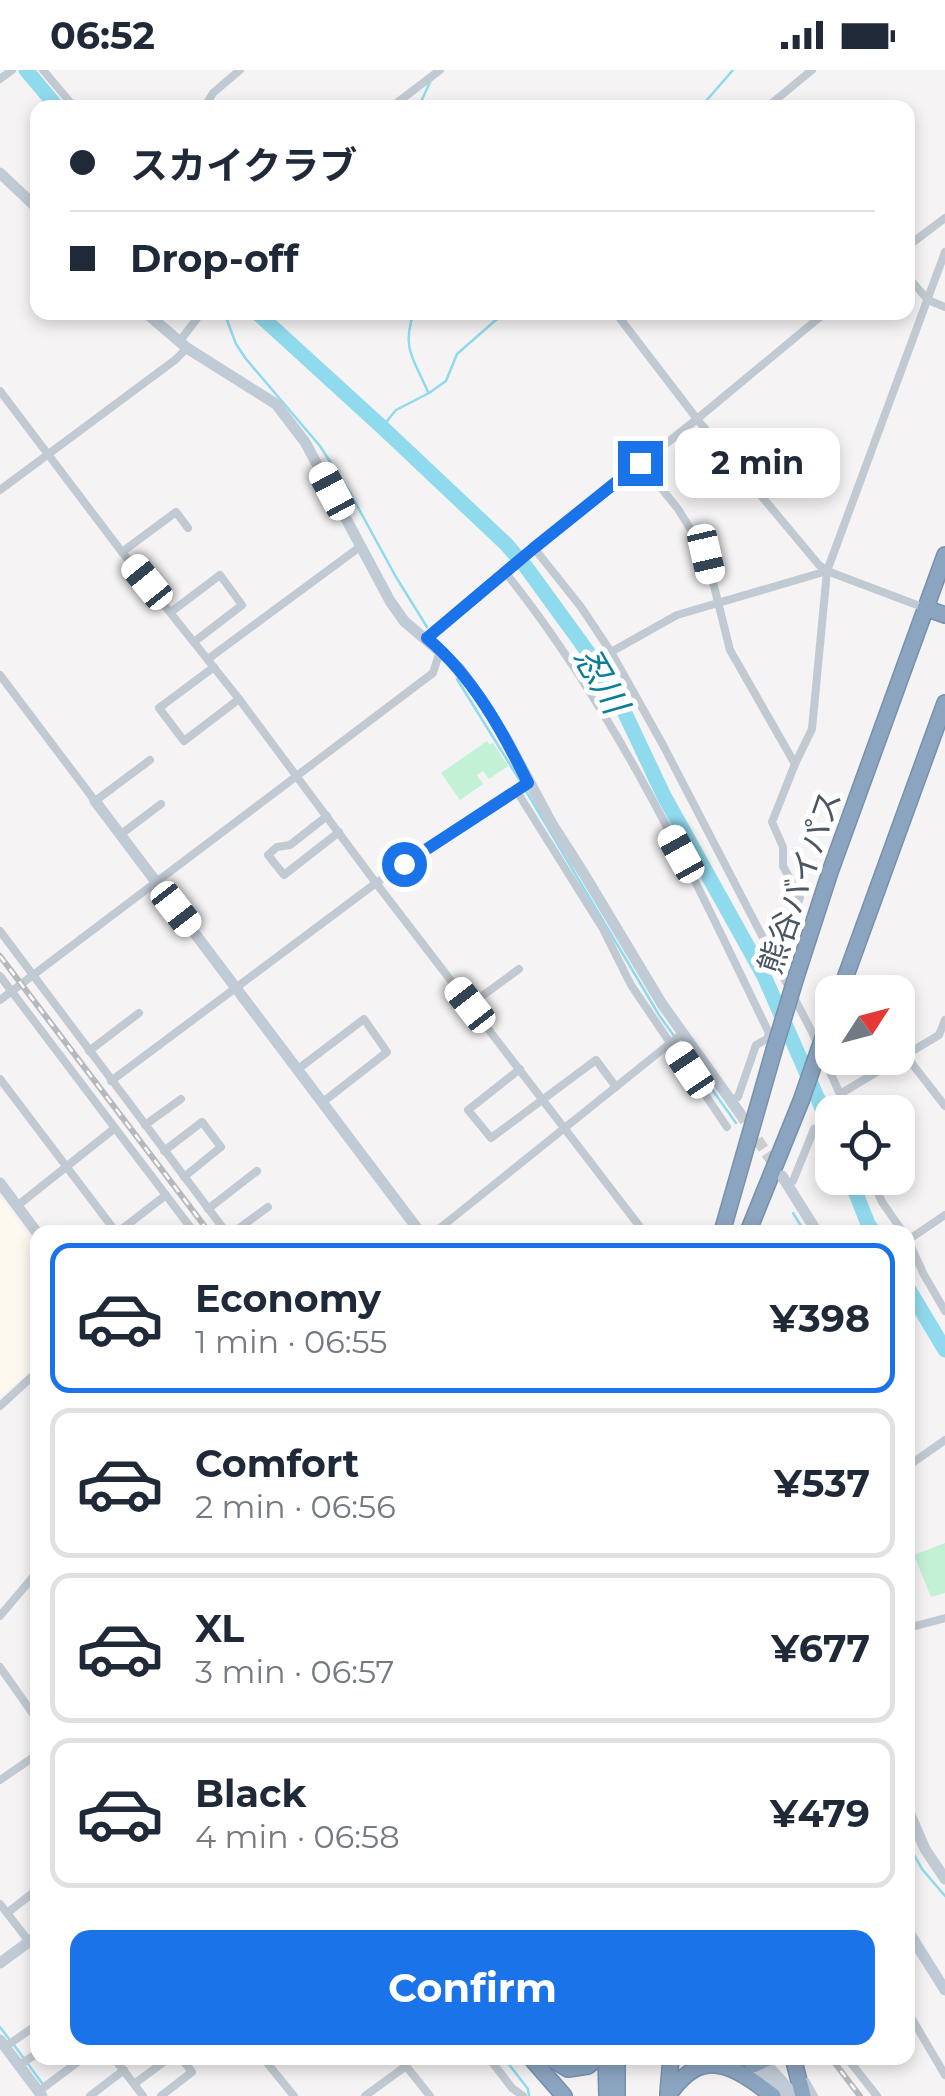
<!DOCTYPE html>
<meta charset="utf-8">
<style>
body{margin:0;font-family:Montserrat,"Noto Sans JP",sans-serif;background:#f2f2f3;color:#1f2937;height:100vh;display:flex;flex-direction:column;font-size:38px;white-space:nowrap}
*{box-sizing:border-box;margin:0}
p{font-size:32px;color:#747a83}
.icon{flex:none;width:55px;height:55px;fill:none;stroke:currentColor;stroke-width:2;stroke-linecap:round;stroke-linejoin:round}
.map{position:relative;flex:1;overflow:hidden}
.details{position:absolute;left:30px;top:1155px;width:885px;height:840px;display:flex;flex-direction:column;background:#fff;border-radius:20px;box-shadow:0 5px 15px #0003}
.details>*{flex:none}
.banner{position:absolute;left:30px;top:30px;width:885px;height:220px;border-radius:20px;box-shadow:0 5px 15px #0003;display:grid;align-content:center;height:220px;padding:0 40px;background:#fff}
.needle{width:65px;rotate:54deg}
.tools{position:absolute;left:815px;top:905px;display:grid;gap:20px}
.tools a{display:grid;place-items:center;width:100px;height:100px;border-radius:20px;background:#fff;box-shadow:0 5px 15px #0003;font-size:50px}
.end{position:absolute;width:45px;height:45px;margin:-22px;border:12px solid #1a73e8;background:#fff;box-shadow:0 0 0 5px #fff}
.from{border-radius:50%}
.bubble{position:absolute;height:70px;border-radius:20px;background:#fff;box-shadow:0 5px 15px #0003;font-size:32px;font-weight:700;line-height:70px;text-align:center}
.car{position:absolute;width:30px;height:60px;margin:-30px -15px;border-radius:12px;box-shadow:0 0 8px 2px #0007;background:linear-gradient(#fff 24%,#345 0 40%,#fff 0 76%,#345 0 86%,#fff 0)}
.banner b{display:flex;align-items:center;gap:35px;height:95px;font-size:38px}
.banner b+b{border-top:2px solid #e0e1e3}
.banner i{width:25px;height:25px;background:#1f2937}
ul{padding:18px 0 0;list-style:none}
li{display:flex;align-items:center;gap:30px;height:150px;margin:0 20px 15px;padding:0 20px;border:5px solid #e0e1e3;border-radius:20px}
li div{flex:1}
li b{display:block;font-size:38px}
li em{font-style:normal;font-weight:700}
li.active{border-color:#1a73e8}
li>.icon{width:90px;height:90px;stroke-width:1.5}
.cta{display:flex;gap:20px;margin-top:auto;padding:20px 40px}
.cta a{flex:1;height:115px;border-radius:20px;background:#1a73e8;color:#fff;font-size:40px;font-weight:700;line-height:115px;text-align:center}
.status{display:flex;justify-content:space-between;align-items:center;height:70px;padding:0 50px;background:#fff;direction:ltr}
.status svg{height:28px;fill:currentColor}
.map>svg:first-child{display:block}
.commercial{fill:#fdf9ef}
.green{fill:#c3f1d5}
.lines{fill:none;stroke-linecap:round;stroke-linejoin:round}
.stream{stroke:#90daee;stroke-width:2.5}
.river{stroke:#90daee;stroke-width:15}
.secondary-tunnel{stroke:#caccce;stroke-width:11;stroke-dasharray:11 5.5;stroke-linecap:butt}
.highway-casing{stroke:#7690ad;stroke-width:18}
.street{stroke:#c1cad2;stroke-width:8}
.secondary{stroke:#c1cbd6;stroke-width:11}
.highway{stroke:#8ba5c1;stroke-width:15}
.rail-casing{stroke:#b5b8bd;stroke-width:6}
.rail{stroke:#fff;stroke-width:2.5;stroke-dasharray:8;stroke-linecap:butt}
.highway-bridge-casing{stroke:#7690ad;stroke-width:18;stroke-linecap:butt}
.highway-bridge{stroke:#8ba5c1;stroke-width:15}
.route{stroke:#1a73e8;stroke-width:12}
.labels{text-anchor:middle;stroke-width:10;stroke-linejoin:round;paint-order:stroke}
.street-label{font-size:32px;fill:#4a5661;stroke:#fff}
.water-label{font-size:35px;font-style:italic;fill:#0c7c9b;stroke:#fff}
</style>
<div class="status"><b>06:52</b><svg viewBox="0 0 49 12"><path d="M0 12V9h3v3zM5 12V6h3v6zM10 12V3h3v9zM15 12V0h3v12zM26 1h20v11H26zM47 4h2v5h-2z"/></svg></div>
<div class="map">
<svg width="945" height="2026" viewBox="0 0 945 2026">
<rect width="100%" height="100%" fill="#f5f3f3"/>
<path class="commercial" d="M0 1127 38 1178 37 1296 0 1327Z"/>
<g class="green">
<path d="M487 671 489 674 493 673 508 696 489 709 483 701 477 705 483 714 460 730 441 703Z"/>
<path d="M945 1473V1523L931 1527 914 1485Z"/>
</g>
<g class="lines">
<g class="stream">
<path d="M418 38 431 10"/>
<path d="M700 38 733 0"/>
<path d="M224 242 236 274 246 289 320 376 349 421 396 507 427 557"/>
<path d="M414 242C401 279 414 289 428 322"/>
<path d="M382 357 396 340 429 323 446 311 457 284 505 242"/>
<path d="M457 609 522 714"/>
<path d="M526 721 659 945 674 966"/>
<path d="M679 973 736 1053"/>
<path d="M793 1143 805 1162"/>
<path d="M908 1774 922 1799 945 1826"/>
<path d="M0 1957 9 1969"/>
<path d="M14 1975 42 2013"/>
<path d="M504 1988 528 2019 529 2026"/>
</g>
<g class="river">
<path d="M26 0 58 38"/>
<path d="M256 242 382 357 506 474 526 497 590 585 622 637 664 726 764 906 832 1061"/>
<path d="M850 1108 868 1154 874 1162"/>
<path d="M908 1218 945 1280"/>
</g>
<path class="secondary-tunnel" d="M739 1042 777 1099"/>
<g class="highway-casing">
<g id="highway">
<path d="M925 538 945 545"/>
<path d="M796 907 830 802 945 485"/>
<path d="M840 922 945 633"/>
<path d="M824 965 832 943"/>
<path d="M722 1162 774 980"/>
<path d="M748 1162 801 1031"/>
<path d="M531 1988 564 2026"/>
<path d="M550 1988 568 1999 588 1996 598 1988"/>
<path d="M606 1988 607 2026"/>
<path d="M617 1988V2026"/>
<path d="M793 1988 803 2026"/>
<path d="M753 1995 768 1988"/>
<path d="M668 2023 671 1988"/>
<path d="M668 2026C702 1975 733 1995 773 2026"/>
</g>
</g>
<g class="street">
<path d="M43 0 75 38"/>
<path d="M0 9 12 0"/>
<path d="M204 38 213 23 240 0"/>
<path d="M390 38 440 0"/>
<path d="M766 38 812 0"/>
<path d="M908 176 945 148"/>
<path d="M908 207 928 230 945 237"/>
<path d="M615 242 697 349 819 495 827 501 925 538"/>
<path d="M179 272 202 242"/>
<path d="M0 321 122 482 239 629 376 813 644 1162"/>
<path d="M641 393 678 439 706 484 730 580 795 694"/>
<path d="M0 420 175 290 187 278"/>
<path d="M534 478 581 537 611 582 663 675 813 964 848 1042"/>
<path d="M122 482 176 442 188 458"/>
<path d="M505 502 697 349 826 242"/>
<path d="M171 542 220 505 242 535 194 572"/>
<path d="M427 568 505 502C616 640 692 804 769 963L767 969 756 975 738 1027 731 1030"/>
<path d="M611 582 677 545 827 501"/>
<path d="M208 589 361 476"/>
<path d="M214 597 159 638 184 671 239 629"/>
<path d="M0 605 95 731 150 690"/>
<path d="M516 720 603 859 631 915 727 1057"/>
<path d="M327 746 290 775 277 777 268 785 284 805 339 762"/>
<path d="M120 765 161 734"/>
<path d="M0 861 226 1162"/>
<path d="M775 889 800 828 783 796V777L772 752 795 694 812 659 827 501 945 182"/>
<path d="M0 906 115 1058 17 1136"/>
<path d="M0 930 433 603 440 581"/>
<path d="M470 935 519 899"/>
<path d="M89 981 139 943"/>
<path d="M906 986 945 1036"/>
<path d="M298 999 364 949 387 982 323 1032"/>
<path d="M520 999 468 1040 491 1068 596 990 616 1017"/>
<path d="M0 1009 116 1162"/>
<path d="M111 1011 376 813 529 713"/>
<path d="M840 1024 939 965 945 950"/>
<path d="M145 1055 181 1029"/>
<path d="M115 1058 194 1162"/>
<path d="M164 1081 202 1052 221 1077 184 1107"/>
<path d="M871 1108 882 1132 903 1162"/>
<path d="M788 1115 793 1111 814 1059"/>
<path d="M208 1139 257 1101"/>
<path d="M118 1162 166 1125"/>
<path d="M234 1162 268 1137"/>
<path d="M435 1162 683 963"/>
<path d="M908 1170 923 1203 945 1241"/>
<path d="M908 1170 945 1145"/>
<path d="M0 1336 38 1301"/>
<path d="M908 1396 945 1370"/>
<path d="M0 1546 38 1501"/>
<path d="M908 1558 945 1548"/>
<path d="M0 1597 38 1651"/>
<path d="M0 1710 38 1684"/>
<path d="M0 1834 38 1883"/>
<path d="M7 1843 38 1819"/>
<path d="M908 1942 945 2005"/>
<path d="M5 1977 38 1954"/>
<path d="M114 1988 143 2026"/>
<path d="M263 1988 294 2026"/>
<path d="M489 1988 512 2018 523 2026"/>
<path d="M847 1988 877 2026"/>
<path d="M19 1995 38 1983"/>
<path d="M806 2012 814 2026"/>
<path d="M134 2014 169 1988"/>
<path d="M39 2021 83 1988"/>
<path d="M90 2026 124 2000"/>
<path d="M161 2026 192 2002 181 1988"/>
<path d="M365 2026 406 1996 430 2026"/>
</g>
<g class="secondary">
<path d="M0 103 38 139"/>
<path d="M145 242 187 278 276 334 305 372 390 531 404 551 459 598 477 624 506 668 552 754 584 804 662 934 739 1042"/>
<path d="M95 731 420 1162"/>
<path d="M782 1106 817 1162"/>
<path d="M0 1113 38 1164"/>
<path d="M908 1740 925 1779 945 1809"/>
<path d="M908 1861 945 1920"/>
<path d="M0 1893 38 1865"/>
<path d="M0 1970 42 2026"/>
<path d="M746 1988 782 2026"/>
<path d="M761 1988 795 2026"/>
</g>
<use href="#highway" class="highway"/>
<g class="rail-casing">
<g id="rail">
<path d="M0 886 209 1162"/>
<path d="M831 1988 860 2026"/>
</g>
</g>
<use href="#rail" class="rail"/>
<g class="highway-bridge-casing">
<g id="highway-bridge">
<path d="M774 980 796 907"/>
<path d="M801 1031 824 965"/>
</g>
</g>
<use href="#highway-bridge" class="highway-bridge"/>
</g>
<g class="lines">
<path class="route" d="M404 794 528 713C502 660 473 607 427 568L534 478 640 393"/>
</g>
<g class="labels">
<g class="street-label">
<text transform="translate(800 812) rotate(-71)" y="11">熊谷バイパス</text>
</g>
<g class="water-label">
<text transform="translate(601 610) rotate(60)" y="12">忍川</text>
</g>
</g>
</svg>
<div class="tools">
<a><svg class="needle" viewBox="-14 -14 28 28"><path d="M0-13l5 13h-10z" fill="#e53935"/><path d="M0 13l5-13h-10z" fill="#747a83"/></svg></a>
<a><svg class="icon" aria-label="locate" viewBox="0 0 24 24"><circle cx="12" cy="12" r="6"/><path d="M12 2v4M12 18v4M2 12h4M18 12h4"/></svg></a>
</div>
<i class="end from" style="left:404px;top:794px"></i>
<i class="end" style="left:640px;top:393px"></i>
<div class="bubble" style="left:675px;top:358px;width:165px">2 min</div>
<i class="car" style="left:332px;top:421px;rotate:332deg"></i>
<i class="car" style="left:706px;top:484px;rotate:167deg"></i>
<i class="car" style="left:147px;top:512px;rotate:321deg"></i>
<i class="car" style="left:681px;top:784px;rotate:331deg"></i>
<i class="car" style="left:176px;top:839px;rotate:142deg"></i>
<i class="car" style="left:470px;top:935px;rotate:322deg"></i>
<i class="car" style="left:690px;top:1000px;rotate:326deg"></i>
<div class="banner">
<b><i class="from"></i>スカイクラブ</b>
<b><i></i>Drop-off</b>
</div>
<section class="details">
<ul>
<li class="active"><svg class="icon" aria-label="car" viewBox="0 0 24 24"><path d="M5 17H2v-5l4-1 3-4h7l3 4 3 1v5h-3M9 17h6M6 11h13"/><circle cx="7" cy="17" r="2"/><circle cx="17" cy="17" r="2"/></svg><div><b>Economy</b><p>1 min · 06:55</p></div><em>¥398</em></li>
<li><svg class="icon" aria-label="car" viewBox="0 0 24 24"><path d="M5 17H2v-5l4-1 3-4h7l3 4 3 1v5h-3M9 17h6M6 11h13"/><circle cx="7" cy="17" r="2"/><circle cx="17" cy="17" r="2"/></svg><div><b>Comfort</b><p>2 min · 06:56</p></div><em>¥537</em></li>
<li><svg class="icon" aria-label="car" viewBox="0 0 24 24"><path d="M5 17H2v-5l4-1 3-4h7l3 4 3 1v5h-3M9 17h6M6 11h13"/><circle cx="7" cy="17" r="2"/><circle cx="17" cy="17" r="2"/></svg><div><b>XL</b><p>3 min · 06:57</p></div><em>¥677</em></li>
<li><svg class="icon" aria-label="car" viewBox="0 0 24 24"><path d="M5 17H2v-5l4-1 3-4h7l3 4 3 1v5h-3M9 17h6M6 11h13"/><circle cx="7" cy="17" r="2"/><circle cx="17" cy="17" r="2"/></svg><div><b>Black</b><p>4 min · 06:58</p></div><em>¥479</em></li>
</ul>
<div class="cta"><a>Confirm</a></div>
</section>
</div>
